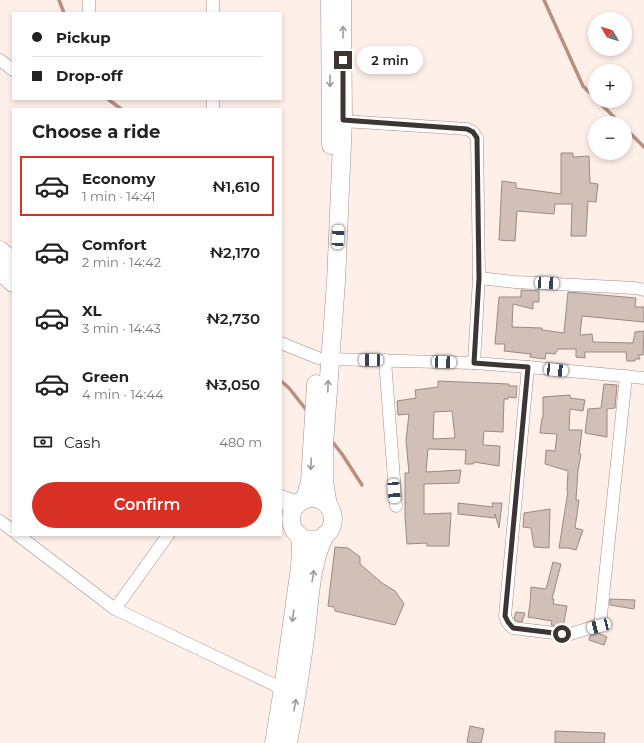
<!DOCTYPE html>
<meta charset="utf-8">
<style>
body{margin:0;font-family:Montserrat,sans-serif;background:#f6f6f6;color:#222;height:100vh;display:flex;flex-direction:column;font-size:15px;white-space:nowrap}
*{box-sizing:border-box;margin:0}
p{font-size:13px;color:#767676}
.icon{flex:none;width:22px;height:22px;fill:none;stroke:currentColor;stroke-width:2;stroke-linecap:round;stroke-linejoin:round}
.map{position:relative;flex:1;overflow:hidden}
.sheet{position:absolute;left:12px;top:108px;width:270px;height:428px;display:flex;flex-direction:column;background:#fff;border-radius:0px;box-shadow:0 2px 6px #0003}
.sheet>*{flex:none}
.guide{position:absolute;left:12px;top:12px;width:270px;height:88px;border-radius:0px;box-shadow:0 2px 6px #0003;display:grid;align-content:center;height:88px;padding:0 20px;background:#fff}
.needle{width:26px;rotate:308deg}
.tools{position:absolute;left:588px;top:12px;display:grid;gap:8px}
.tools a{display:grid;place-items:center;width:44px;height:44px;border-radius:50%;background:#fff;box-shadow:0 2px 6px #0003;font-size:20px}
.end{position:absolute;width:18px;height:18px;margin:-9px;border:5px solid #3c3532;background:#fff;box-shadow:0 0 0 2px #fff}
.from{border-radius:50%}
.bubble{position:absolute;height:28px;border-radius:14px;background:#fff;box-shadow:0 2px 6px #0003;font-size:13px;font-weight:600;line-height:28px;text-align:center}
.car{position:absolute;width:12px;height:24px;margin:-12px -6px;border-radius:5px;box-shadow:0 0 3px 1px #0007;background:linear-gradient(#fff 24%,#345 0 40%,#fff 0 76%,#345 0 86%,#fff 0)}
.guide b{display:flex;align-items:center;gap:14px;height:38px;font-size:15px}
.guide b+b{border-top:1px solid #e0e0e0}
.guide i{width:10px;height:10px;background:#222}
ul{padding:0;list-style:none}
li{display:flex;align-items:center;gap:12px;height:60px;margin:0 8px 6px;padding:0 12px;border:2px solid transparent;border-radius:0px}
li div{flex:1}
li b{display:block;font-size:15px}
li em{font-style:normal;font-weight:600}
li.current{border-color:#d93025}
li>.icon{width:36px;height:36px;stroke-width:1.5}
h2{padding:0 20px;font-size:18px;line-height:48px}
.pay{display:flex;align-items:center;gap:10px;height:44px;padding:0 20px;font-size:15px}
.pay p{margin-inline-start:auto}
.cta{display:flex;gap:8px;margin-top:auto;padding:8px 20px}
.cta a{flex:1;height:46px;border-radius:24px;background:#d93025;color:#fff;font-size:16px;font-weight:600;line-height:46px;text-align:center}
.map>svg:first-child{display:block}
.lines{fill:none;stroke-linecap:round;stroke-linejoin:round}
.stream{stroke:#b99080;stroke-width:3.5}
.building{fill:#d2c0b8;stroke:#9a8881;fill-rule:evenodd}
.minor-casing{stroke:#a18f88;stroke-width:13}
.secondary-casing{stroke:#a18f88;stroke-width:19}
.minor{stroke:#fff;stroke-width:12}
.secondary{stroke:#fff;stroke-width:18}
.oneway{stroke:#9e9a98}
.route{stroke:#3c3532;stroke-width:5}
</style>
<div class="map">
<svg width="644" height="743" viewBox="0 0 644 743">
<rect width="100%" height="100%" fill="#ffefe9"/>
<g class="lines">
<g class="stream">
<path d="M59 0 64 13"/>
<path d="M544 0 583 86 595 98"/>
<path d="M108 99 121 109"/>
<path d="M598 101 620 123"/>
<path d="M625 128 644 147"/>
<path d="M281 381 289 388 308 412"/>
<path d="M331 440 342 454 362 485"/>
</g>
</g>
<g class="building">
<path d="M561 153H573V157L589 156 590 183 598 184 596 202 588 201 586 236H571L572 204H555L554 214 517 211 515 241 499 240 502 181 516 183V188L561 194Z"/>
<path d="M521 290 539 291V302H533V309L513 304 512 327 542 328V330L564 333 568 292 636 298 635 307H644V322L582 316 580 335 592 334 593 342 633 343 635 332 644 331 643 355H638L640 359H635V361H627L626 352H585V358L576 357V349H558L555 354 546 353 545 359 530 357 531 354 504 351 505 344H495L499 297H521Z"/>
<path d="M438 381 509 384V386H517L516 398 508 397V399H504L503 432 484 431 483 445 500 446 499 466 474 462 473 464H465L466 450 428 449 426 472 461 470 459 483 424 484V514L451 513 449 546H427V543L407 544 405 516V473H409L406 440 409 414 398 415 397 401 416 398 415 390 438 387ZM452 411 455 438 433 439 434 412Z"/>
<path d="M604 384 617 385 615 408 607 409V437L585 433 588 409 601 408Z"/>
<path d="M570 395V398L585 400 583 411 570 409 569 430H582L579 454H581L578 470 576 500H579L575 528 583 530 576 550 568 548H559L568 491H567L568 471 545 464 546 450 555 451 557 434 540 433 542 418H543V397Z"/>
<path d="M458 503 493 507 492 503H502L499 528 495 514V518L458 514Z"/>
<path d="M550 509 549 548 534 547 531 528 523 527 524 513Z"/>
<path d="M335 547 348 548 360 557V564L382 583 395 591 404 604 395 625 335 611 334 607 328 606Z"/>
<path d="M553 562 561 564 552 599H554L553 604 567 606 563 627 551 625 552 621 528 617 530 604 531 587 546 589Z"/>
<path d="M610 599 635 600 634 609 610 605Z"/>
<path d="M516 612 525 613 522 622 516 621 514 619Z"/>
<path d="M598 633 607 637 604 645 589 640 590 636Z"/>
<path d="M470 726 484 729 481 743 467 742Z"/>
<path d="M555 731 605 733 604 743H555Z"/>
</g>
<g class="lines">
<g class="minor-casing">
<g id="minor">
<path d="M89 0V13"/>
<path d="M213 0V13"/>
<path d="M0 60 13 70"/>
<path d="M213 99V109"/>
<path d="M343 121 467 129 473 132 477 138 479 278 474 363"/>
<path d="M479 278 515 282 635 288 644 290"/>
<path d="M281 343 318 358"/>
<path d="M329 359 474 363 528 367 644 378"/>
<path d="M385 360 396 506"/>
<path d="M528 367 505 616 508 623 513 628 562 634 567 635 600 625 626 376"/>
<path d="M0 521 13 531"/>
<path d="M18 535 115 609 283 689"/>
<path d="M115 609 168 535"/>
</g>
</g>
<g class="secondary-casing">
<g id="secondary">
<path d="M330 0 331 145"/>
<path d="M0 250 13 262"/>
<path d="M0 271 13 283"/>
<circle cx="312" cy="519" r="21"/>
<path d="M281 499 297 505"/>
<path d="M305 499 310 482 316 384"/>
<path d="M328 506 324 481V445L336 282 343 121 342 0"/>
<path d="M274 743 283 689 300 567 301 548 300 536"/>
<path d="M288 743C295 706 301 669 306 631 310 599 310 565 325 535"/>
</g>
</g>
<use href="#minor" class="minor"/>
<use href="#secondary" class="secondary"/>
</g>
<defs><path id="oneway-shaft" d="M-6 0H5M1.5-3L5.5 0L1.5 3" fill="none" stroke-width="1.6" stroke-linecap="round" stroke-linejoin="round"/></defs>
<g class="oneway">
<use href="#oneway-shaft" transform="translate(343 32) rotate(-90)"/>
<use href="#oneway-shaft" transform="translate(330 81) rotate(90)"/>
<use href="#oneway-shaft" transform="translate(328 386) rotate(-88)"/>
<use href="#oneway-shaft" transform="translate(311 464) rotate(93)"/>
<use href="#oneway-shaft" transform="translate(313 576) rotate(-81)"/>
<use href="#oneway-shaft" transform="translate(293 616) rotate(98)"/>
<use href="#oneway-shaft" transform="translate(295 705) rotate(-80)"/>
</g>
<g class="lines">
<path class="route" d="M343 60V120L467 129 473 132 477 138 479 278 474 363 528 367 505 616 508 622 513 628 562 634"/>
</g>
</svg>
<div class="tools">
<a><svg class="needle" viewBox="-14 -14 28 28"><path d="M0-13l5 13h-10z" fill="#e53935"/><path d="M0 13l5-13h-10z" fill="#767676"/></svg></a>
<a>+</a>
<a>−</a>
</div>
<i class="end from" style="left:562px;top:634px"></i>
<i class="end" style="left:343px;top:60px"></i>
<div class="bubble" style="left:357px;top:46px;width:66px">2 min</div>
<i class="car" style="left:338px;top:237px;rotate:3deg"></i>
<i class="car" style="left:547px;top:283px;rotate:93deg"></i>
<i class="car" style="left:371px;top:360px;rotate:271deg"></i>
<i class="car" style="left:444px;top:362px;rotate:92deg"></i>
<i class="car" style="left:556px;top:370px;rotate:96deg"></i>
<i class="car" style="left:394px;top:491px;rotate:176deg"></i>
<i class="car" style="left:599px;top:626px;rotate:256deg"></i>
<div class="guide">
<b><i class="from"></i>Pickup</b>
<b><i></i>Drop-off</b>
</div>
<section class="sheet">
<h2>Choose a ride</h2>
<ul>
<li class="current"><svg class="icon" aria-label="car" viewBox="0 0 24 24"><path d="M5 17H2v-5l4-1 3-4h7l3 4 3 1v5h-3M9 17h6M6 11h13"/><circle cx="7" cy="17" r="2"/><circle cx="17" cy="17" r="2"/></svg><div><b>Economy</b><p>1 min · 14:41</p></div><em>₦1,610</em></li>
<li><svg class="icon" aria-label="car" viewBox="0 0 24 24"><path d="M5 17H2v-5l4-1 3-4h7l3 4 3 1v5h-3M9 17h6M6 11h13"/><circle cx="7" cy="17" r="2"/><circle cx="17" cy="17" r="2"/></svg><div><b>Comfort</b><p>2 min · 14:42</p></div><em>₦2,170</em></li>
<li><svg class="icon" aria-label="car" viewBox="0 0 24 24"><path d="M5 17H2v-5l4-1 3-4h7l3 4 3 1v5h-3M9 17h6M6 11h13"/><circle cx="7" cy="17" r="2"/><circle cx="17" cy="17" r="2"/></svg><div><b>XL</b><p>3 min · 14:43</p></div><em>₦2,730</em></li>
<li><svg class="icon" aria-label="car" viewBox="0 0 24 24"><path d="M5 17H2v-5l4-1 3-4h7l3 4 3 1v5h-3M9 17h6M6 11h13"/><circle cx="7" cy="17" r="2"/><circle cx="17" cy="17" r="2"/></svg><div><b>Green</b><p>4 min · 14:44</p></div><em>₦3,050</em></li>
</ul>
<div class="pay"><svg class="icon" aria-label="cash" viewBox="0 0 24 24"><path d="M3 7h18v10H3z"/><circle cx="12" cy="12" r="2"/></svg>Cash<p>480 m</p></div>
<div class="cta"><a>Confirm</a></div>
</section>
</div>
